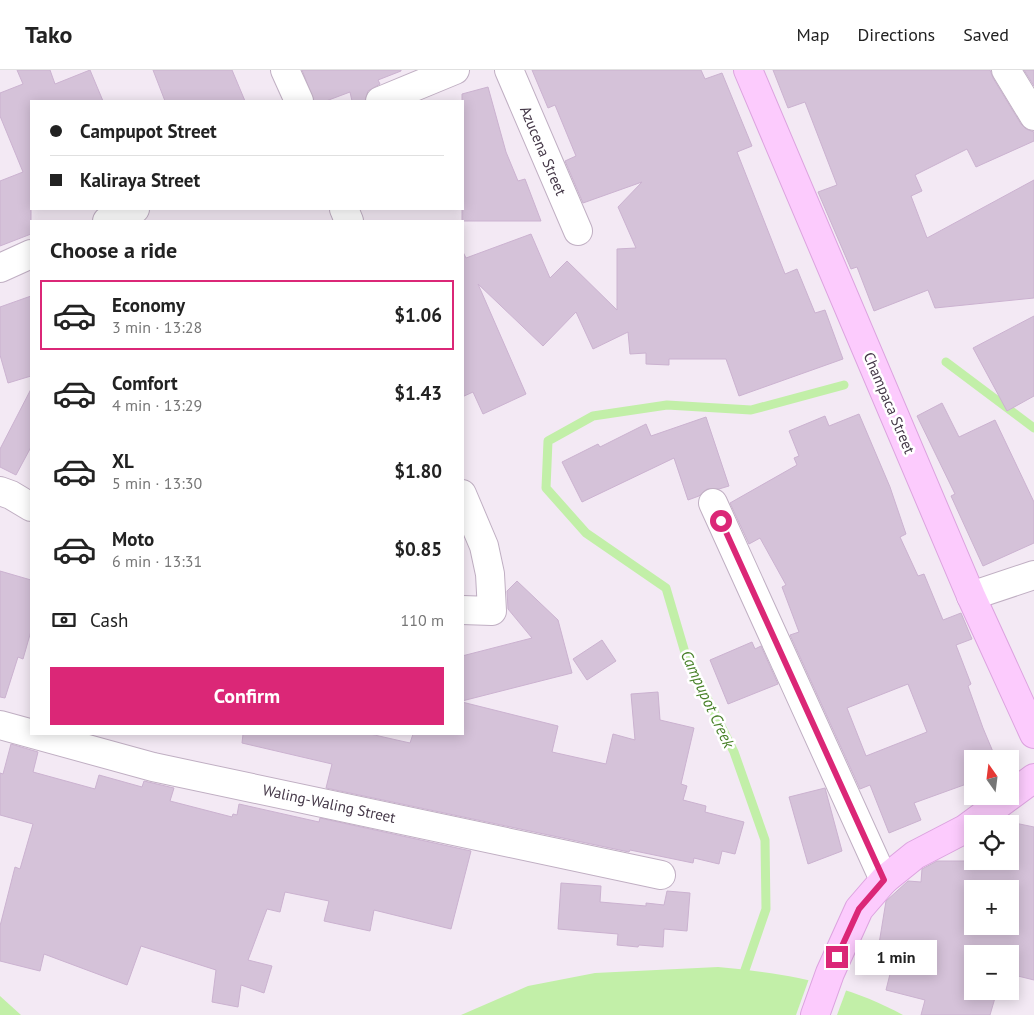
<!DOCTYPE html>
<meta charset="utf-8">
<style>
body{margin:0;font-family:"PT Sans",sans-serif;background:#f6f6f6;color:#222;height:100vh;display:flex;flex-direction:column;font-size:19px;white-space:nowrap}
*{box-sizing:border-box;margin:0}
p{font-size:16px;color:#767676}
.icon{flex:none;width:28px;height:28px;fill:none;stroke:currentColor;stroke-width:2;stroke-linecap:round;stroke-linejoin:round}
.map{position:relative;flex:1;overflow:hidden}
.panel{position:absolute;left:30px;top:150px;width:434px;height:515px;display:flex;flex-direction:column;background:#fff;border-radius:0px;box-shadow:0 2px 12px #0003}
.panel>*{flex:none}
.hud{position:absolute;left:30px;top:30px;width:434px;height:110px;border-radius:0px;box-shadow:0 2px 12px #0003;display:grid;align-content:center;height:110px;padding:0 20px;background:#fff}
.needle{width:32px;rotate:346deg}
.fabs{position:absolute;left:964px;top:680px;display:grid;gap:10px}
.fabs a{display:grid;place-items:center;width:55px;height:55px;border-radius:0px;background:#fff;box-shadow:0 2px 12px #0003;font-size:25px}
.end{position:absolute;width:22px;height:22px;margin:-11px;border:6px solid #db2777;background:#fff;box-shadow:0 0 0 2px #fff}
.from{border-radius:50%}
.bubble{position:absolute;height:35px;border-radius:0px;background:#fff;box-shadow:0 2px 12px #0003;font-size:16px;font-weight:800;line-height:35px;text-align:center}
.hud b{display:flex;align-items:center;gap:18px;height:48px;font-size:19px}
.hud b+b{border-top:1px solid #e0e0e0}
.hud i{width:12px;height:12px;background:#222}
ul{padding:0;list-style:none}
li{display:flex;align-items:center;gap:15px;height:70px;margin:0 10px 8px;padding:0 10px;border:2px solid transparent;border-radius:0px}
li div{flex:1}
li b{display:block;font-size:19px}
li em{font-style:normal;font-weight:800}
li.selected{border-color:#db2777}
li>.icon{width:45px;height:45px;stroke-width:1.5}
h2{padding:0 20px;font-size:22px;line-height:60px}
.pay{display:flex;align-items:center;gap:12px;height:55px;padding:0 20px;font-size:19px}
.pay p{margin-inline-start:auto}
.primary-button{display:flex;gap:10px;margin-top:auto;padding:10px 20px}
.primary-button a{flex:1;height:58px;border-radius:0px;background:#db2777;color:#fff;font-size:20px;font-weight:800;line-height:58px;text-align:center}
header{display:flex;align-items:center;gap:30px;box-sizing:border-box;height:70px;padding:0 25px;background:#fff;border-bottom:1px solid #e0e0e0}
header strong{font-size:24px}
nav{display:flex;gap:28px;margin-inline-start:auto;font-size:18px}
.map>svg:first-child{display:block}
.water{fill:#c2efa8}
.pier{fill:#f3e9f4}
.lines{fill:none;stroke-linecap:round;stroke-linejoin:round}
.stream{stroke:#c2efa8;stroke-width:9}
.building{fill:#d5c2d9;stroke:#cbb2d0;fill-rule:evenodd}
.street-casing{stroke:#c0afc3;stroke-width:30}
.secondary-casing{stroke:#dca3df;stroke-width:30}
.street{stroke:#fff;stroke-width:28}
.secondary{stroke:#fccbfd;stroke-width:28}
.route{stroke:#db2777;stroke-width:6}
.labels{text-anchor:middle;stroke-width:5;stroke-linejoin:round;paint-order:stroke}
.street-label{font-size:15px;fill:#453848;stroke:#fff}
.water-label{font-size:16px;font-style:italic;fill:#488129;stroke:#fff}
</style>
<header>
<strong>Tako</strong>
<nav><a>Map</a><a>Directions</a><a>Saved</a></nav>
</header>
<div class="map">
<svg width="1034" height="945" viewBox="0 0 1034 945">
<rect width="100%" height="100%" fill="#f3e9f4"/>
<g class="water">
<path d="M718 897C783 903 845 913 903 945H461L528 916 595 903Z"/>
<path d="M0 926 21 945H0Z"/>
</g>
<path class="pier" d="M810 906 847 918 837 945H796Z"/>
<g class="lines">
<g class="stream">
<path d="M946 292 1034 358"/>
<path d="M745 910V900L766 839 765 770 734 682 686 586 666 518 586 463 546 418 548 371 593 346 667 335 751 340 844 315"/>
</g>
</g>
<g class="building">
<path d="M17 0H50L55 14 90 0 103 31H31V164L0 176V111L23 102 0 46V23L23 14Z"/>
<path d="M153 0H232L245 31H165Z"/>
<path d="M302 0H401V1L378 10 380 14 368 21 365 31H352L350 22 326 31H314Z"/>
<path d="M532 0H701L705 9 722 3 752 76 737 82 785 204 797 199 815 243 825 240 843 289 739 326 726 289H669V295L646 294V283L630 284 628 262 593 279 576 242 543 276 478 214 526 324 483 344 473 322 462 327V180L466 188 531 164 550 208 567 191 617 240V179L636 178 618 137 642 112 583 133 565 91 576 86 555 35 548 38Z"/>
<path d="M773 0H990L993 8 1021 54 1026 59 1034 62V71L976 97 967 79 915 105 922 121 911 126 927 168 1034 110V228L935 238 928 220 874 241 857 197 851 199 818 122 837 115 805 32 788 38Z"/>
<path d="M1024 0H1034V16Z"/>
<path d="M488 17 506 82 518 111 525 109 541 151H462V24Z"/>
<path d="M31 226V306L8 313 0 285V237Z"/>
<path d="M1034 246V326L1007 341 973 278Z"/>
<path d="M31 319V377L16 405 0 397V379Z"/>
<path d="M942 333 959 367 995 350 1034 432V473L983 496 951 426 955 424 917 346Z"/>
<path d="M859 344 890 417 906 464 900 467 918 506 924 504 943 550 961 543 972 569 956 575 971 614 968 616 983 658 996 689H972V712L914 733 921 750 889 763 870 715 860 719 790 565 799 562 782 517 786 515 760 468 749 474 730 433 797 395 794 388 799 386 789 361 825 346 829 356ZM908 614 927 662 866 686 847 638Z"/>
<path d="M706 347 729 416 719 419H707L699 426 688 430 674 388 582 432 562 392 598 374 600 377 646 354 651 366Z"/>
<path d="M0 501 31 510V561L23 589 18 587 5 628 0 627Z"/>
<path d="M517 511 558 550 572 603 462 631V586L532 568 508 539 507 521Z"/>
<path d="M602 570 616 591 587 610 573 589Z"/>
<path d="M752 572 755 579 761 576 778 614 728 634 710 590Z"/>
<path d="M658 622 660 650 694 658 681 714 687 716 683 730 706 736 705 742 744 752 735 784 722 781 719 794 694 788 693 793 630 780 629 782 326 718 332 694 242 673 243 664H370L410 673 413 664H462V632L558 656 552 682 606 694 613 664 635 670 631 624Z"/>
<path d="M11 674 38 682 33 702 95 719 99 705 142 717 144 711 174 718 170 731 232 747 233 744 237 745 239 734 319 752 320 748 471 781 451 859 374 840 370 861 324 851 329 831 285 822 280 842 267 839 248 890 272 896 264 923 241 915 238 937 212 932 216 900 141 876 127 915 44 884 40 901 0 891V856L15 797 20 799 33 754 0 745V703L3 704Z"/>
<path d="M825 718 842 781 808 794 789 727Z"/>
<path d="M1010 752 1034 757V910L1010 904V884H972V921H997L990 945H921L925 930 886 920 894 888 892 887V883L878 880 886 831 908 811 921 812 922 799 937 791H969L972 788V791H1010V754H1008ZM972 819H1010V856H972Z"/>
<path d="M561 813 601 816 600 832 646 836V833L664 835 667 821 690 823 687 861 664 859 663 877 639 875 638 877 617 875 618 864 558 859Z"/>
</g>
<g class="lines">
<g class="street-casing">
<g id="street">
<path d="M285 0 299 31"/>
<path d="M509 0 578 161"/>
<path d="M1006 0 1034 46"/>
<path d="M380 31 455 0"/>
<path d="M344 139 349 151"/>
<path d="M107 151 135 139"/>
<path d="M0 198 31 184"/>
<path d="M0 421 11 425 31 437"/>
<path d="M462 424 484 476 490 504 492 541 462 540"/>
<path d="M713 433 884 810"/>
<path d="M971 526 1034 505"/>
<path d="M0 655 153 697 661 805"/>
</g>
</g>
<g class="secondary-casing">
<g id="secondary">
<path d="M748 0 971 526 1034 664"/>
<path d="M815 945 830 903 859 839 884 810 915 785 965 759 1034 708"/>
</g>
</g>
<use href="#street" class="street"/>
<use href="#secondary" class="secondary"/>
</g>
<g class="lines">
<path class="route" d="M721 451 884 810 859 839 837 887"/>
</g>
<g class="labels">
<g class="street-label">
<text transform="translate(543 81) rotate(67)" y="5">Azucena Street</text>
<text transform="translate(889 333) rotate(67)" y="5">Champaca Street</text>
<text transform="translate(329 734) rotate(12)" y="5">Waling-Waling Street</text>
</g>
<g class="water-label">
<text transform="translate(708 629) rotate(65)" y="6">Campupot Creek</text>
</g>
</g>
</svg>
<div class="fabs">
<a><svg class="needle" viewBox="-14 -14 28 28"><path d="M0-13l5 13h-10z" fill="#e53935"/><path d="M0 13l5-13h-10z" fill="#767676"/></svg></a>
<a><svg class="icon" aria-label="locate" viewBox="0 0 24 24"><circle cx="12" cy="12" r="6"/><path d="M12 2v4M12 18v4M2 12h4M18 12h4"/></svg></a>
<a>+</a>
<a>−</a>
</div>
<i class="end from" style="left:721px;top:451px"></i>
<i class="end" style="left:837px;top:887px"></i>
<div class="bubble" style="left:855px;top:870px;width:82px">1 min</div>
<div class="hud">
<b><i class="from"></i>Campupot Street</b>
<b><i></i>Kaliraya Street</b>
</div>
<section class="panel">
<h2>Choose a ride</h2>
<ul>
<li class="selected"><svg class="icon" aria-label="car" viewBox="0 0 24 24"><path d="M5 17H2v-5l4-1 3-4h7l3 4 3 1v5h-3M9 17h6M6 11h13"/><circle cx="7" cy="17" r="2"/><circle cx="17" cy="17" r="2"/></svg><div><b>Economy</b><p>3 min · 13:28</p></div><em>$1.06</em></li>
<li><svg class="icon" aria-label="car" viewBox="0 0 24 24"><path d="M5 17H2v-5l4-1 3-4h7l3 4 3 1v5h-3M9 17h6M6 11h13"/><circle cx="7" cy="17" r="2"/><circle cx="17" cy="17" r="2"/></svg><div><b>Comfort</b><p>4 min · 13:29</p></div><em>$1.43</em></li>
<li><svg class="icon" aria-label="car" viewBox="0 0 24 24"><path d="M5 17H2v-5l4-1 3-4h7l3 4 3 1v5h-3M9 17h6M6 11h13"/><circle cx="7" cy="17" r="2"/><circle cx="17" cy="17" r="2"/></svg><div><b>XL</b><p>5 min · 13:30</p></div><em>$1.80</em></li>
<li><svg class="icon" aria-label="car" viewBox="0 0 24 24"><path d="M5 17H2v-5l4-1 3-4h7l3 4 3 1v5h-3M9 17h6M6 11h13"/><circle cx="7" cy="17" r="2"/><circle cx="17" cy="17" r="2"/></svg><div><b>Moto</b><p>6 min · 13:31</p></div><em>$0.85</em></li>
</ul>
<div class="pay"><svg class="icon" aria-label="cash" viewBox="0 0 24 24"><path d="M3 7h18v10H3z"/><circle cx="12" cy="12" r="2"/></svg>Cash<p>110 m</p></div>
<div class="primary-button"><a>Confirm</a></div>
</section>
</div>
